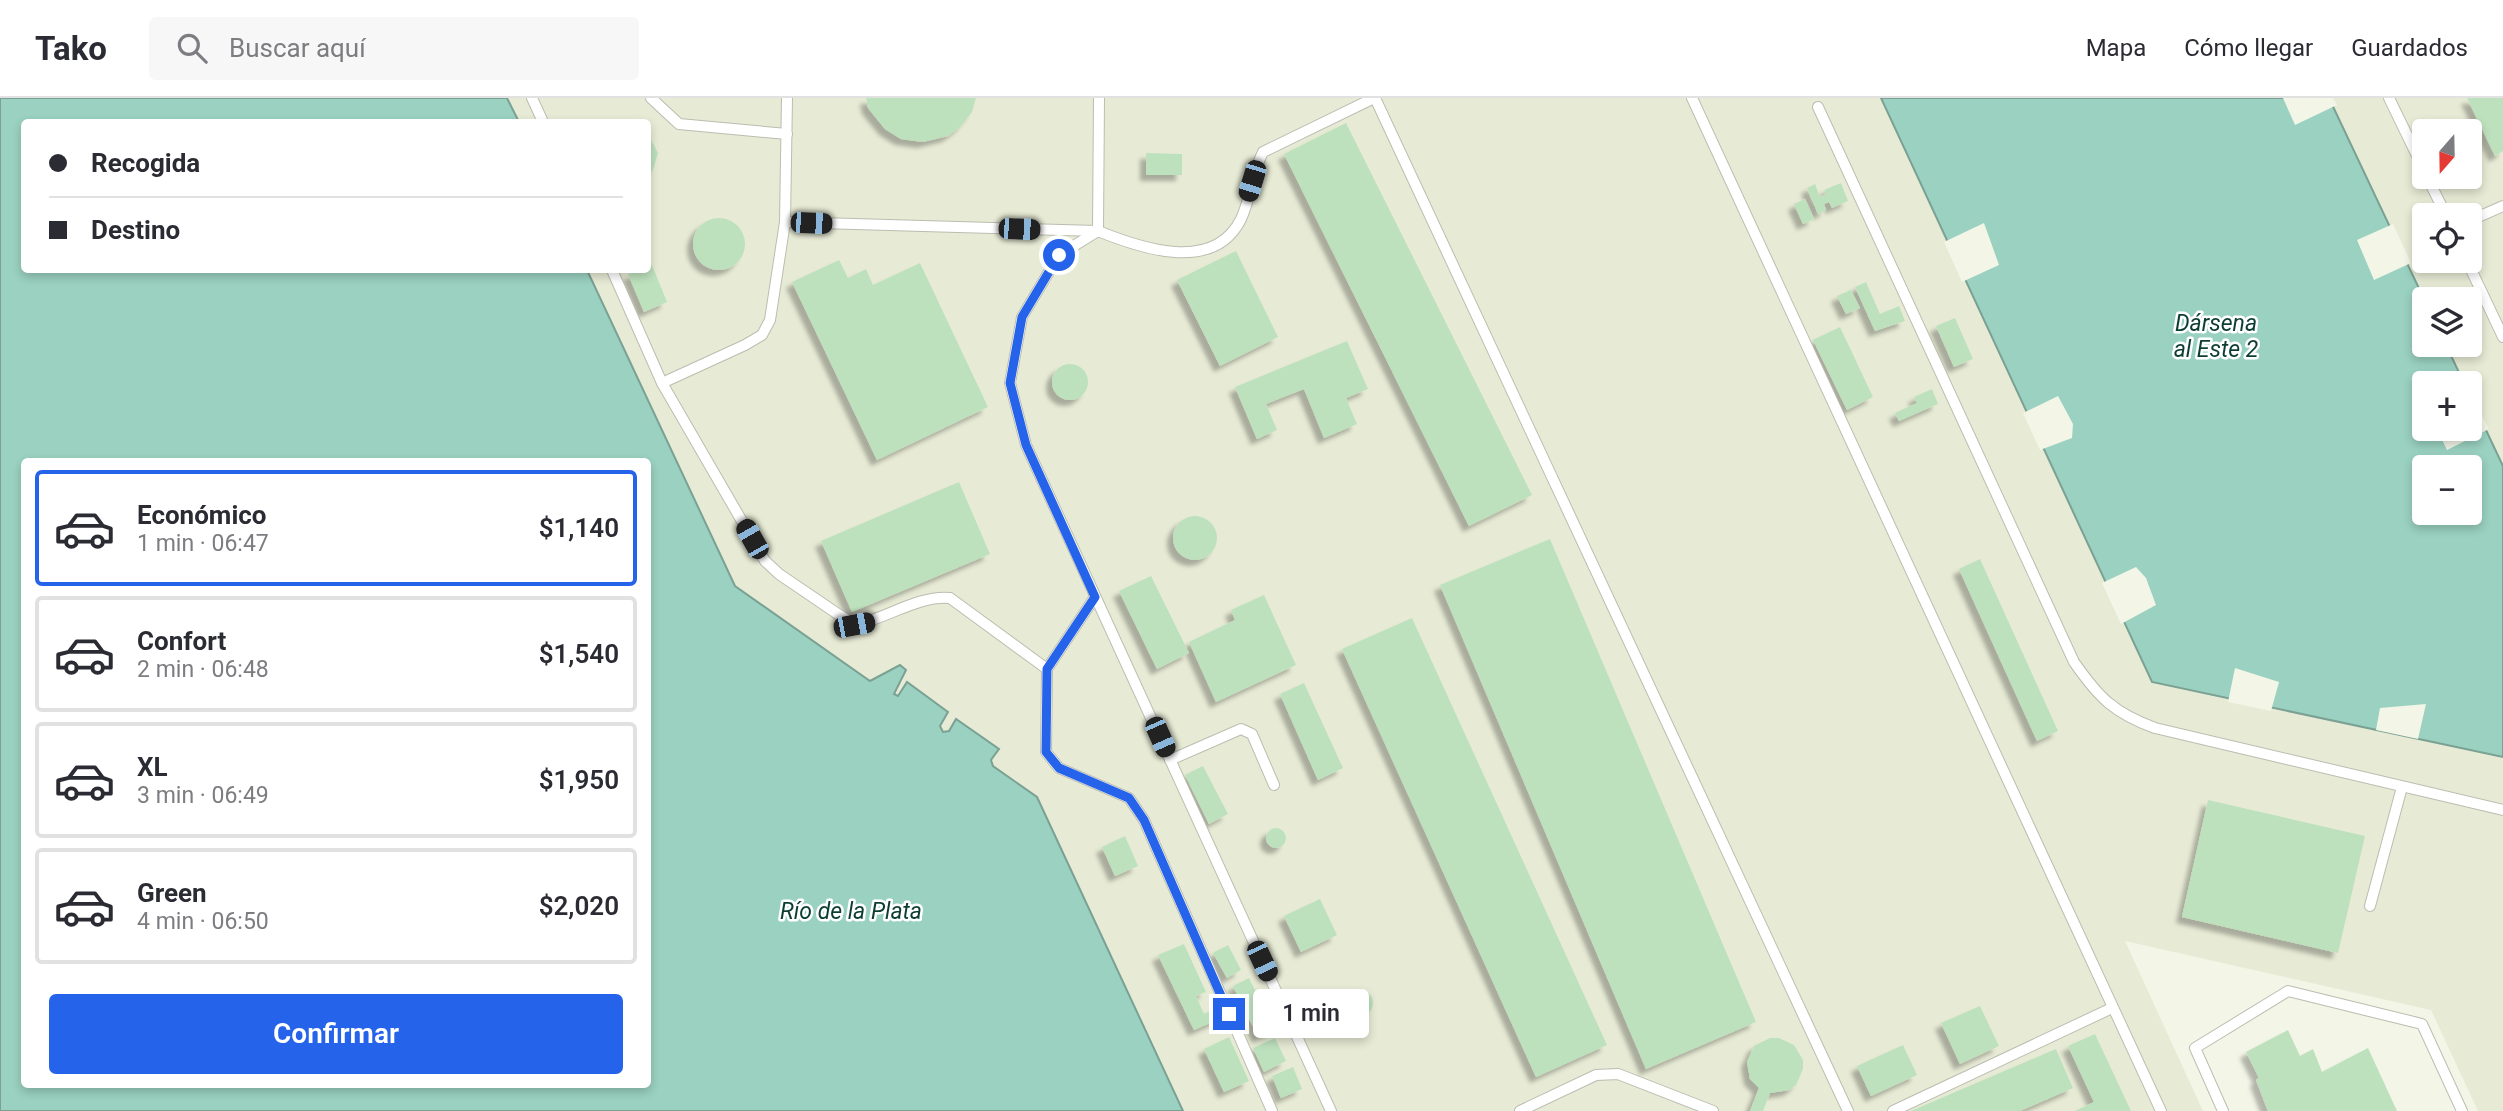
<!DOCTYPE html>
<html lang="es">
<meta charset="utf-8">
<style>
body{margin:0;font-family:Roboto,sans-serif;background:#f7f7f7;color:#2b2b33;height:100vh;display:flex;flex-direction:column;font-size:26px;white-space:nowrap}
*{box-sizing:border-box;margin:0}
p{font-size:23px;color:#7c7c81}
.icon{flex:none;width:38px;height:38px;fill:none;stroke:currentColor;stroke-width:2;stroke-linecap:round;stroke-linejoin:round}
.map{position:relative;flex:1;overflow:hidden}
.side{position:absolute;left:21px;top:360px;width:630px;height:630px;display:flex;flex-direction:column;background:#fff;border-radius:7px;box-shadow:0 4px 10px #0003}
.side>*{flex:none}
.guide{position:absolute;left:21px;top:21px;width:630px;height:154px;border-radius:7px;box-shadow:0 4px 10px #0003;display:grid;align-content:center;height:154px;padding:0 28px;background:#fff}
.needle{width:46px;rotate:200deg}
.tools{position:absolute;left:2412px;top:21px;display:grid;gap:14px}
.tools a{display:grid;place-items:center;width:70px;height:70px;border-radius:7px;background:#fff;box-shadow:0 4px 10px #0003;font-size:35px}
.end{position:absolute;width:32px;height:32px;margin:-16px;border:9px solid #2563eb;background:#fff;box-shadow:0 0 0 4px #fff}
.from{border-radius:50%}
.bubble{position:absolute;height:49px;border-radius:7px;background:#fff;box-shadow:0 4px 10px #0003;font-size:23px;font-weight:600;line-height:49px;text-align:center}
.car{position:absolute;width:21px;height:42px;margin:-21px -10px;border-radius:9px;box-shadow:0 0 5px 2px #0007;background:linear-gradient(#222 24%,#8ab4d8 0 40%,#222 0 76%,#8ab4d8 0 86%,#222 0)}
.guide b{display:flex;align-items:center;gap:24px;height:66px;font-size:26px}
.guide b+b{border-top:2px solid #e1e1e2}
.guide i{width:18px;height:18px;background:#2b2b33}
ul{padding:12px 0 0;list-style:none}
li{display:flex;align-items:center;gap:21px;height:116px;margin:0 14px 10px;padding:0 14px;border:4px solid #e1e1e2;border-radius:7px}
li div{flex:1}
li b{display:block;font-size:26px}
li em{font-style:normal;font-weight:600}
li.on{border-color:#2563eb}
li>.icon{width:63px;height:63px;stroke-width:1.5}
.primary-button{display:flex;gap:14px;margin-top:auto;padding:14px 28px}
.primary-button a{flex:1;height:80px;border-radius:7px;background:#2563eb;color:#fff;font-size:28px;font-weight:600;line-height:80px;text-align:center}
header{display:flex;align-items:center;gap:42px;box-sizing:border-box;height:98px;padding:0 35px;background:#fff;border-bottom:2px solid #e1e1e2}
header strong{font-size:33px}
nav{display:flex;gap:38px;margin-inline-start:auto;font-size:24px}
.search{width:490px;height:63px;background:#f7f7f7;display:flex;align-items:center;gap:18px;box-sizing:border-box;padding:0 24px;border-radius:7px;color:#7c7c81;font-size:26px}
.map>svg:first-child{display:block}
.built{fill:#e7ebd5;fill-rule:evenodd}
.water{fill:#9ad1c0;stroke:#7aa193;stroke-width:2;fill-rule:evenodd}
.pier{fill:#f3f5e7}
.building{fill:#bee1bd;filter:url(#shadow)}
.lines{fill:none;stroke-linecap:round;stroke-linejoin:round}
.lane-casing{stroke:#bbbdb0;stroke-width:12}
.lane{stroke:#fff;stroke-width:10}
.route{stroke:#2563eb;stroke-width:9}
.labels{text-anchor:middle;stroke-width:5;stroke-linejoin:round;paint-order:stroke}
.water-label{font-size:23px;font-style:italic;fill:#0c3d32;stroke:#fff}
</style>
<header>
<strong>Tako</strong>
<div class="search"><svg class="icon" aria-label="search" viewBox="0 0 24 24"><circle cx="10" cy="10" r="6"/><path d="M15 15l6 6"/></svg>Buscar aquí</div>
<nav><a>Mapa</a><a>Cómo llegar</a><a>Guardados</a></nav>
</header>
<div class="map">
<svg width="2503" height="1013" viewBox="0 0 2503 1013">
<defs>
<filter id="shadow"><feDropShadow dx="-6" dy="6" stdDeviation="2" flood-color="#0004"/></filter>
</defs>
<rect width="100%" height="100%" fill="#f3f5e7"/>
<g class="built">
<path d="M507 0H1881L2152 584 2503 659V1013H2478L2431 912 2125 843 2203 1013H1183L1037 699 993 668 957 621 949 633 943 634 907 584 898 598 894 596 904 580 871 583 735 488 587 172H648V24H519Z"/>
<path d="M2329 0H2503V368L2469 296V285H2464L2446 247H2469V201H2424ZM2424 33H2469V79H2424ZM2424 117H2469V163H2424Z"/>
</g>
<g class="water">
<path d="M0 0H507L519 24H24V172H587L735 488 870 583 900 567 906 572 894 596 898 598 907 584 948 614 940 628 943 634 949 633 956 621 999 651 991 662 993 668 1037 699 1183 1013H0ZM24 364H648V987H24Z"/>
<path d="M1881 0H2329L2424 201V247H2446L2464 285H2424V331H2469V296L2503 368V659L2152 584ZM2424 369H2469V415H2424Z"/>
</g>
<g class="pier">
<path d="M2283 0H2333L2337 7 2295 27Z"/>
<path d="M1984 125 1999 167 1962 184 1944 144Z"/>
<path d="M2393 126 2411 165 2374 182 2357 142Z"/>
<path d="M2469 293 2489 331 2447 352 2437 331H2469Z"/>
<path d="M2058 298 2073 326 2072 340 2040 352 2023 315Z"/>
<path d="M2136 469 2146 480 2156 507 2121 526 2102 485Z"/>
<path d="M2235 570 2279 584 2271 613 2228 604Z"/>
<path d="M2426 606 2418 641 2376 632 2380 610Z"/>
</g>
<g class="building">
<path d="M866 0H976L972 14 960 29 948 38 923 44 901 41 885 31 868 10Z"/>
<path d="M2467 0H2503V53L2495 58Z"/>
<path d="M1346 25 1532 397 1469 428 1284 56Z"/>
<path d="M648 36 658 55 653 72 648 78Z"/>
<path d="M1146 55 1182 56V77H1146Z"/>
<path d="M1841 85 1848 103 1832 110 1829 104 1824 106 1826 112 1818 116 1807 90 1815 86 1820 99 1826 96 1824 92Z"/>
<path d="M1805 101 1814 121 1803 126 1794 106Z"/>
<circle cx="719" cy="146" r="26"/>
<path d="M1236 153 1278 239 1220 268 1177 182Z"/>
<path d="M839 162 848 180 866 171 873 187 920 165 988 309 877 362 792 184Z"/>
<path d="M652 167 667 204 644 214 628 176 648 172Z"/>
<path d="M1866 184 1880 216 1899 208 1905 223 1875 233 1855 189Z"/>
<path d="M1851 192 1860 210 1846 216 1837 198Z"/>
<path d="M1955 220 1973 261 1954 269 1936 228Z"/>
<path d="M1840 229 1873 299 1847 312 1813 242Z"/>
<path d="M1347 243 1368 291 1346 300 1357 326 1324 340 1304 291 1266 306 1277 332 1257 341 1235 289Z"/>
<circle cx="1070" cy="284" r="18"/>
<path d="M1932 291 1938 306 1899 323 1895 315 1917 305 1914 299Z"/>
<path d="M959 384 990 456 852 514 821 443Z"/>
<circle cx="1195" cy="440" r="22"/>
<path d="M1550 441 1756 924 1646 971 1440 487Z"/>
<path d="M1980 461 2058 633 2037 643 1959 471Z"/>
<path d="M1151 478 1189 555 1157 571 1119 493Z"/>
<path d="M1264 497 1296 567 1216 604 1189 544 1235 522 1231 512Z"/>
<path d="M1412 520 1607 947 1536 979 1342 551Z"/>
<path d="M1304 585 1343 670 1318 682 1280 596Z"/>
<path d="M1203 668 1228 716 1209 726 1185 677Z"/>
<path d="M2208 702 2365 738 2338 855 2182 819Z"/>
<circle cx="1276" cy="740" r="10"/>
<path d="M1125 738 1138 768 1115 778 1102 749Z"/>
<path d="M1320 801 1337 837 1301 854 1284 818Z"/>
<path d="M1184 846 1206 894 1196 898 1204 916 1214 911 1219 921 1194 932 1158 857Z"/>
<path d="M1228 847 1241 872 1227 880 1213 855Z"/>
<path d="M1249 880 1274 931 1258 939 1233 888Z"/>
<circle cx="1360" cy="905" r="13"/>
<path d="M1980 908 1999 948 1960 966 1941 925Z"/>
<path d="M2288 932 2300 958 2313 951 2322 974 2368 950 2397 1013H2268L2256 982 2259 980 2246 954Z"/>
<path d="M2095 936 2131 1013H2075L2094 1004 2068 948Z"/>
<path d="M1229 939 1249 983 1224 994 1204 951Z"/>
<path d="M1275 940 1286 963 1264 974 1253 950Z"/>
<path d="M1770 940H1779L1794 947 1803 962V971L1796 987 1789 992 1770 995 1763 1013H1750L1759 990 1750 981 1747 964 1754 948Z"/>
<path d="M1903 947 1917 977 1871 998 1857 968Z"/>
<path d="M2056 951 2073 990 2020 1013H1911Z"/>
<path d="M1293 969 1302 991 1281 1000 1272 978Z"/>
</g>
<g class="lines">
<g class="lane-casing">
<g id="lane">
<path d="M532 0 543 24"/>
<path d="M651 0 679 26 787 36"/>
<path d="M1099 0 1098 133 1059 157 1022 219 1010 285 1026 347 1331 1013"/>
<path d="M1375 0 1848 1013"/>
<path d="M1692 0 2161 1013"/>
<path d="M2389 0 2424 72"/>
<path d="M1818 9 2074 564C2099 600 2114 615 2155 630L2503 712"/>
<path d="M2427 79 2446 117"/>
<path d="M2469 123 2503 108"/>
<path d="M785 124 1098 133C1140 150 1214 176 1241 121 1251 100 1252 75 1263 54L1374 0"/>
<path d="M2467 163 2503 239"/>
<path d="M612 172 662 285 765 463 779 476 854 527C886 521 918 497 950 500L1047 571 1046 654 1059 670 1129 700 1144 722 1272 1013"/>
<path d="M662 285 745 247 762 237 770 222 785 124 787 0"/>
<path d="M1047 571 1095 499"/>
<path d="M1170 662 1241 631 1252 636 1274 687"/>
<path d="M2370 808 2402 689"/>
<path d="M1520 1013 1596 977 1618 976 1713 1013"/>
<path d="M1893 1013 2112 910"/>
<path d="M2223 1013 2195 950 2288 893 2422 926 2462 1013"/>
</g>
</g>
<use href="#lane" class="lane"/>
</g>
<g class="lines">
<path class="route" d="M1059 157 1022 219 1010 285 1026 347 1095 499 1047 571 1046 654 1059 670 1129 700 1144 722 1229 916"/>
</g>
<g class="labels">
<g class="water-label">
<text x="2216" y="233">Dársena<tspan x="2216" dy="26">al Este 2</tspan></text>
<text x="851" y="821">Río de la Plata</text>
</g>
</g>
</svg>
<div class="tools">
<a><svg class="needle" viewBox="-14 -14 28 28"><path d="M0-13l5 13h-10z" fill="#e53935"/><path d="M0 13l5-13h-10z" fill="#7c7c81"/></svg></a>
<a><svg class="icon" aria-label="locate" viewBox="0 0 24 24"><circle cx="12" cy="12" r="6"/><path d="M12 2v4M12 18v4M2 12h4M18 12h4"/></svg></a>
<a><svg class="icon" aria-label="layers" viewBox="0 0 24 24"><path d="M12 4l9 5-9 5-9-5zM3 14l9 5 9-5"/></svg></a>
<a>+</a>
<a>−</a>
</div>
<i class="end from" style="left:1059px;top:157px"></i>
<i class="end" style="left:1229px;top:916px"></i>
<div class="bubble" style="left:1253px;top:891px;width:116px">1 min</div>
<i class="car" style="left:1252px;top:83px;rotate:197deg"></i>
<i class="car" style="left:811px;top:125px;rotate:92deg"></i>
<i class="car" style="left:1019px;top:131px;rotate:92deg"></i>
<i class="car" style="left:752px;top:441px;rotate:330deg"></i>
<i class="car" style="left:854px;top:527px;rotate:79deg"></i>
<i class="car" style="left:1160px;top:639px;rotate:156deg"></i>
<i class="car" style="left:1262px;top:863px;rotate:155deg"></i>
<div class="guide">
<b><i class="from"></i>Recogida</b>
<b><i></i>Destino</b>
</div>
<section class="side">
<ul>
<li class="on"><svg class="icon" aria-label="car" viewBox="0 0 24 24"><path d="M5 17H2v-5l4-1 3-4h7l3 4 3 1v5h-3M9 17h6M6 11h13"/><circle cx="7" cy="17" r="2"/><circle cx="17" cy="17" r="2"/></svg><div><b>Económico</b><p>1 min · 06:47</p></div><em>$1,140</em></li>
<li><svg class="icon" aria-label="car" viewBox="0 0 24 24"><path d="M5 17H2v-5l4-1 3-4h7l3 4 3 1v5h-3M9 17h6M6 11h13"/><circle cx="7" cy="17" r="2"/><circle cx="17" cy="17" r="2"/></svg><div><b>Confort</b><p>2 min · 06:48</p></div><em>$1,540</em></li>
<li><svg class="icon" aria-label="car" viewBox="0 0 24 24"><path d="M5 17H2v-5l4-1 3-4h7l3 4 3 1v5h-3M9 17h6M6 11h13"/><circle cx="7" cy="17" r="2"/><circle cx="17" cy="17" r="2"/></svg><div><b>XL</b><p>3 min · 06:49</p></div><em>$1,950</em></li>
<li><svg class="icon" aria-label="car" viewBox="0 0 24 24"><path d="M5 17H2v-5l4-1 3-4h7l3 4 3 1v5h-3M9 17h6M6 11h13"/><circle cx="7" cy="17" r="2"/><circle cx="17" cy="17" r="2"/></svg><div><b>Green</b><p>4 min · 06:50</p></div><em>$2,020</em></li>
</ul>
<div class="primary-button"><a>Confirmar</a></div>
</section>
</div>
